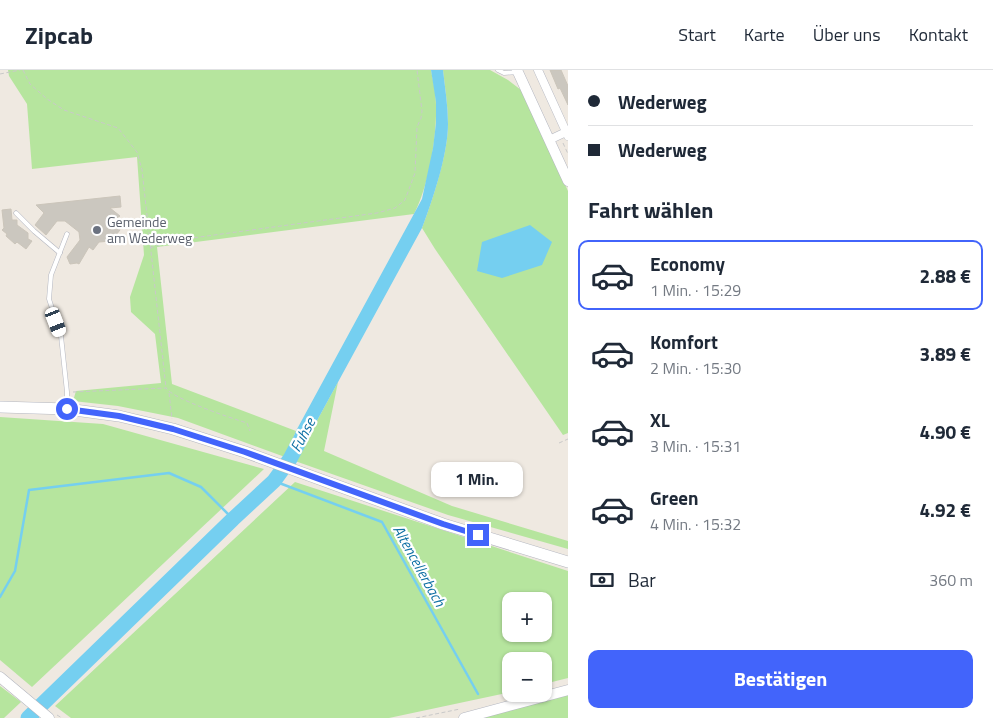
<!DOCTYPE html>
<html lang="de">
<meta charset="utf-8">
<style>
body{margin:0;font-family:"Titillium Web",sans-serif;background:#f6f6f7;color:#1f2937;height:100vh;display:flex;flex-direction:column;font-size:19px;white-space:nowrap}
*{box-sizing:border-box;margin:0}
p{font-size:16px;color:#747a83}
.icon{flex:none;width:28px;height:28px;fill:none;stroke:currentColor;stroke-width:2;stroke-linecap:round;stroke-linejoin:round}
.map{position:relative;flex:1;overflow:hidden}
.side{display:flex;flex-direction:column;background:#fff;width:425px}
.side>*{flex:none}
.top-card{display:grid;align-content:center;height:110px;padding:0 20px;background:#fff}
.fabs{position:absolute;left:502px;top:522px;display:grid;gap:10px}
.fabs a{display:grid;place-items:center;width:50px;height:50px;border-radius:10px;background:#fff;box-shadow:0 1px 4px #0004;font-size:25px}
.end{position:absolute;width:22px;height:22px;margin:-11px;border:6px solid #4264fb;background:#fff;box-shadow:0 0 0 2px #fff}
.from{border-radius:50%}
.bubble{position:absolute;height:35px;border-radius:10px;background:#fff;box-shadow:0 1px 4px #0004;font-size:16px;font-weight:700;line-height:35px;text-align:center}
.car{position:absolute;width:15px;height:30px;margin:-15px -8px;border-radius:6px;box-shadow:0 0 4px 1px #0007;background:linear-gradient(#fff 24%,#345 0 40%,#fff 0 76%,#345 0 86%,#fff 0)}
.top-card b{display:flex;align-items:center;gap:18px;height:48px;font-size:19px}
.top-card b+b{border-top:1px solid #e0e1e3}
.top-card i{width:12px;height:12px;background:#1f2937}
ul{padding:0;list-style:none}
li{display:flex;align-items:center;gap:15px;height:70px;margin:0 10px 8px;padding:0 10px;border:2px solid transparent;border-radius:10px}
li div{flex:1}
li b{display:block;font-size:19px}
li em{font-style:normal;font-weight:700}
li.on{border-color:#4264fb}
li>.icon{width:45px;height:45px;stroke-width:1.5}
h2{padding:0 20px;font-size:22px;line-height:60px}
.pay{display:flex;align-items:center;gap:12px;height:55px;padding:0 20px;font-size:19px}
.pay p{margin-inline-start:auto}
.button{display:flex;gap:10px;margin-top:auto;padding:10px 20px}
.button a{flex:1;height:58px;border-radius:10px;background:#4264fb;color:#fff;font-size:20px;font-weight:700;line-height:58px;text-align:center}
header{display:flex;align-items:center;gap:30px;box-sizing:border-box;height:70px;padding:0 25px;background:#fff;border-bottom:1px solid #e0e1e3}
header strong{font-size:24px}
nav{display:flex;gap:28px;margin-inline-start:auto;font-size:18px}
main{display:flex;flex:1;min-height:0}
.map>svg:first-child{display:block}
.green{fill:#b6e59e;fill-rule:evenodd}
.water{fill:#75cff0}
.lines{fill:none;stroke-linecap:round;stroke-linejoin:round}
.stream{stroke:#75cff0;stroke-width:2.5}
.river{stroke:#75cff0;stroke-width:15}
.building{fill:#cbc7bf;stroke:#cbc5ba}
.service-casing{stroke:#b4b7c1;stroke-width:5}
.minor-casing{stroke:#b4b7c1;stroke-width:9}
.tertiary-casing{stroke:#b4b7c1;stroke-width:11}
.secondary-casing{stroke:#b4b7c1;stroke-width:12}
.path{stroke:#c9c9c9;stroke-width:1;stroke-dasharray:4 2.5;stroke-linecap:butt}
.service{stroke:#fff;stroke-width:4}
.minor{stroke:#fff;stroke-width:8}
.tertiary{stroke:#fff;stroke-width:10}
.secondary{stroke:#fff;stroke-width:11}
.route{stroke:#4264fb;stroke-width:6}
.worship-dot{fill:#6b7280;stroke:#fff;stroke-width:2}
.labels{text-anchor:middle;stroke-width:4.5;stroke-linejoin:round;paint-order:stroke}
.worship-label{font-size:14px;fill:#5b616d;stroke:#fff;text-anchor:start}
.water-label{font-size:15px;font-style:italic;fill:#0d6fa3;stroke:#fff}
</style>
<header>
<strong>Zipcab</strong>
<nav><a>Start</a><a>Karte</a><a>Über uns</a><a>Kontakt</a></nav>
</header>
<main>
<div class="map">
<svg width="568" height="648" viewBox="0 0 568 648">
<rect width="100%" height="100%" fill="#efe9e1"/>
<g class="green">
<path d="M8 0H431C433 11 436 23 436 35 437 67 429 115 414 144L157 177 172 314 296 361 285 387 178 348 118 336 73 331 76 321 161 313 155 264 131 242 130 227 144 185 137 87 32 99 27 34 9 6Z"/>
<path d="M443 0H490L508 10 521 20 568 121V363L563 365 435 179 422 158C433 129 448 83 448 54 448 36 445 18 443 0Z"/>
<path d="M338 312 324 381 452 436 568 471V479L448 445 295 391Z"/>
<path d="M0 347 103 354 264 399 32 617 0 590Z"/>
<path d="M295 412 568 501V608L544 614V591H511V622L389 648H71L55 636ZM511 531H544V564H511Z"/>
<path d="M0 616 21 632 4 648H0Z"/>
<path d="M568 625V648H482Z"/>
</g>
<g class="water">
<path d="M431 0H443C445 18 448 36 448 54 448 84 433 129 422 158L295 391 285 387 296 361 422 129 433 78 436 53V32Z"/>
<path d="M530 155 552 172 542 195 502 208 477 201 482 172Z"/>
</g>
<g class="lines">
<g class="stream">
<path d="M274 411 382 452 478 624"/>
<path d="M0 527 15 501 29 420 169 403 201 417 233 449"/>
</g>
<path class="river" d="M28 648 233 449 274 411 290 389 299 372"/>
</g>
<g class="building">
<path d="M550 0H561L568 16V35L560 18 558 19Z"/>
<path d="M120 126 121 137 110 138 120 146 117 148 120 160 111 171 99 172 93 180 89 177 79 194 77 193 70 194 67 187 80 170 79 162 65 151H57L46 165 35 155 44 143 36 135Z"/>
<path d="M11 139 12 150H17V155L28 163V169L32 171 26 179 17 172 15 174 6 166 7 164 2 160 4 158 2 140Z"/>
</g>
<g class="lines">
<g class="service-casing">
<g id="service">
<path d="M498 0 504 3 518 2"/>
<path d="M16 143 34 161 60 183"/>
<path d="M67 337V322L61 266 49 229 51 205 67 164"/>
</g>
</g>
<g class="minor-casing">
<g id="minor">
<path d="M538 0 568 66"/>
<path d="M549 70 568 61"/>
</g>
</g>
<g class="tertiary-casing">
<g id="tertiary">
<path d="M517 0 568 111"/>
<path d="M0 607 49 648"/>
<path d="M464 648 568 620"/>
</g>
</g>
<g class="secondary-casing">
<path id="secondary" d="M0 337 67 339 119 346 173 359 245 382 443 454 568 492"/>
</g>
<g class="path">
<path d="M23 0 30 14 47 29 64 40 118 58 137 82 142 100 166 318"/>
<path d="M0 4 20 0"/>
<path d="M563 73 568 84"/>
<path d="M150 178 170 171 377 143 395 138 405 130 415 103 417 57 421 48 422 41 417 0"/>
<path d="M73 322 166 318C173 329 231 348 247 353L250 361"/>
<path d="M169 323 172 349"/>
<path d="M559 373 568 369"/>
<path d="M57 645 62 648"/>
<path d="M416 648 460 639"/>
</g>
<use href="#service" class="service"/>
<use href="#minor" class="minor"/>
<use href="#tertiary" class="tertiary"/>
<use href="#secondary" class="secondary"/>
</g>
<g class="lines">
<path class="route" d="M67 339 119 346 173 359 245 382 443 454 478 465"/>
</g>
<circle class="worship-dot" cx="97" cy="160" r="5"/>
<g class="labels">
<g class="worship-label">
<text x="107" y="157">Gemeinde<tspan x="107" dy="16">am Wederweg</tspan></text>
</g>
<g class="water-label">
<text transform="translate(303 365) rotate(-62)" y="5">Fuhse</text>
<text transform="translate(419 496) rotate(61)" y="5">Altencellerbach</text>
</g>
</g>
</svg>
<div class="fabs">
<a>+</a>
<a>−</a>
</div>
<i class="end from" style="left:67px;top:339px"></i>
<i class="end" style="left:478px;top:465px"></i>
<div class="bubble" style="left:431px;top:392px;width:92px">1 Min.</div>
<i class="car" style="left:56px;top:252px;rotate:159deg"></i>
</div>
<section class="side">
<div class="top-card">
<b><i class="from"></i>Wederweg</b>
<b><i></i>Wederweg</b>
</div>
<h2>Fahrt wählen</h2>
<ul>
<li class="on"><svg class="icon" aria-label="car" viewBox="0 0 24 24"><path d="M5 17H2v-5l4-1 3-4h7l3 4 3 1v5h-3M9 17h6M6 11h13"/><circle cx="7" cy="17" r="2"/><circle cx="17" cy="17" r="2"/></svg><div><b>Economy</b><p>1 Min. · 15:29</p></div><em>2.88 €</em></li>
<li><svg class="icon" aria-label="car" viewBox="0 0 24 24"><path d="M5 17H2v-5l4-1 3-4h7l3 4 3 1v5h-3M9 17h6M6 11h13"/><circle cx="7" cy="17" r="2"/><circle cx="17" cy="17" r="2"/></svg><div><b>Komfort</b><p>2 Min. · 15:30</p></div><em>3.89 €</em></li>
<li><svg class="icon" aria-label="car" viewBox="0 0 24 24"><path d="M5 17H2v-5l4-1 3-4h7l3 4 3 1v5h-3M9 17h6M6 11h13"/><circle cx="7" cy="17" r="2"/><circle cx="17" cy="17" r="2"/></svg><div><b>XL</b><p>3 Min. · 15:31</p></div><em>4.90 €</em></li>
<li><svg class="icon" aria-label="car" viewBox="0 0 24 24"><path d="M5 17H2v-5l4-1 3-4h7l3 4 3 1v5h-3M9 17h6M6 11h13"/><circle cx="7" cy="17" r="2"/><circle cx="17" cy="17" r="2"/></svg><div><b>Green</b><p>4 Min. · 15:32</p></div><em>4.92 €</em></li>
</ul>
<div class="pay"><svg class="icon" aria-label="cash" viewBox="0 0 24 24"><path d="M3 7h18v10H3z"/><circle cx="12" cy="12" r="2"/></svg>Bar<p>360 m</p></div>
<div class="button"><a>Bestätigen</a></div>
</section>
</main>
